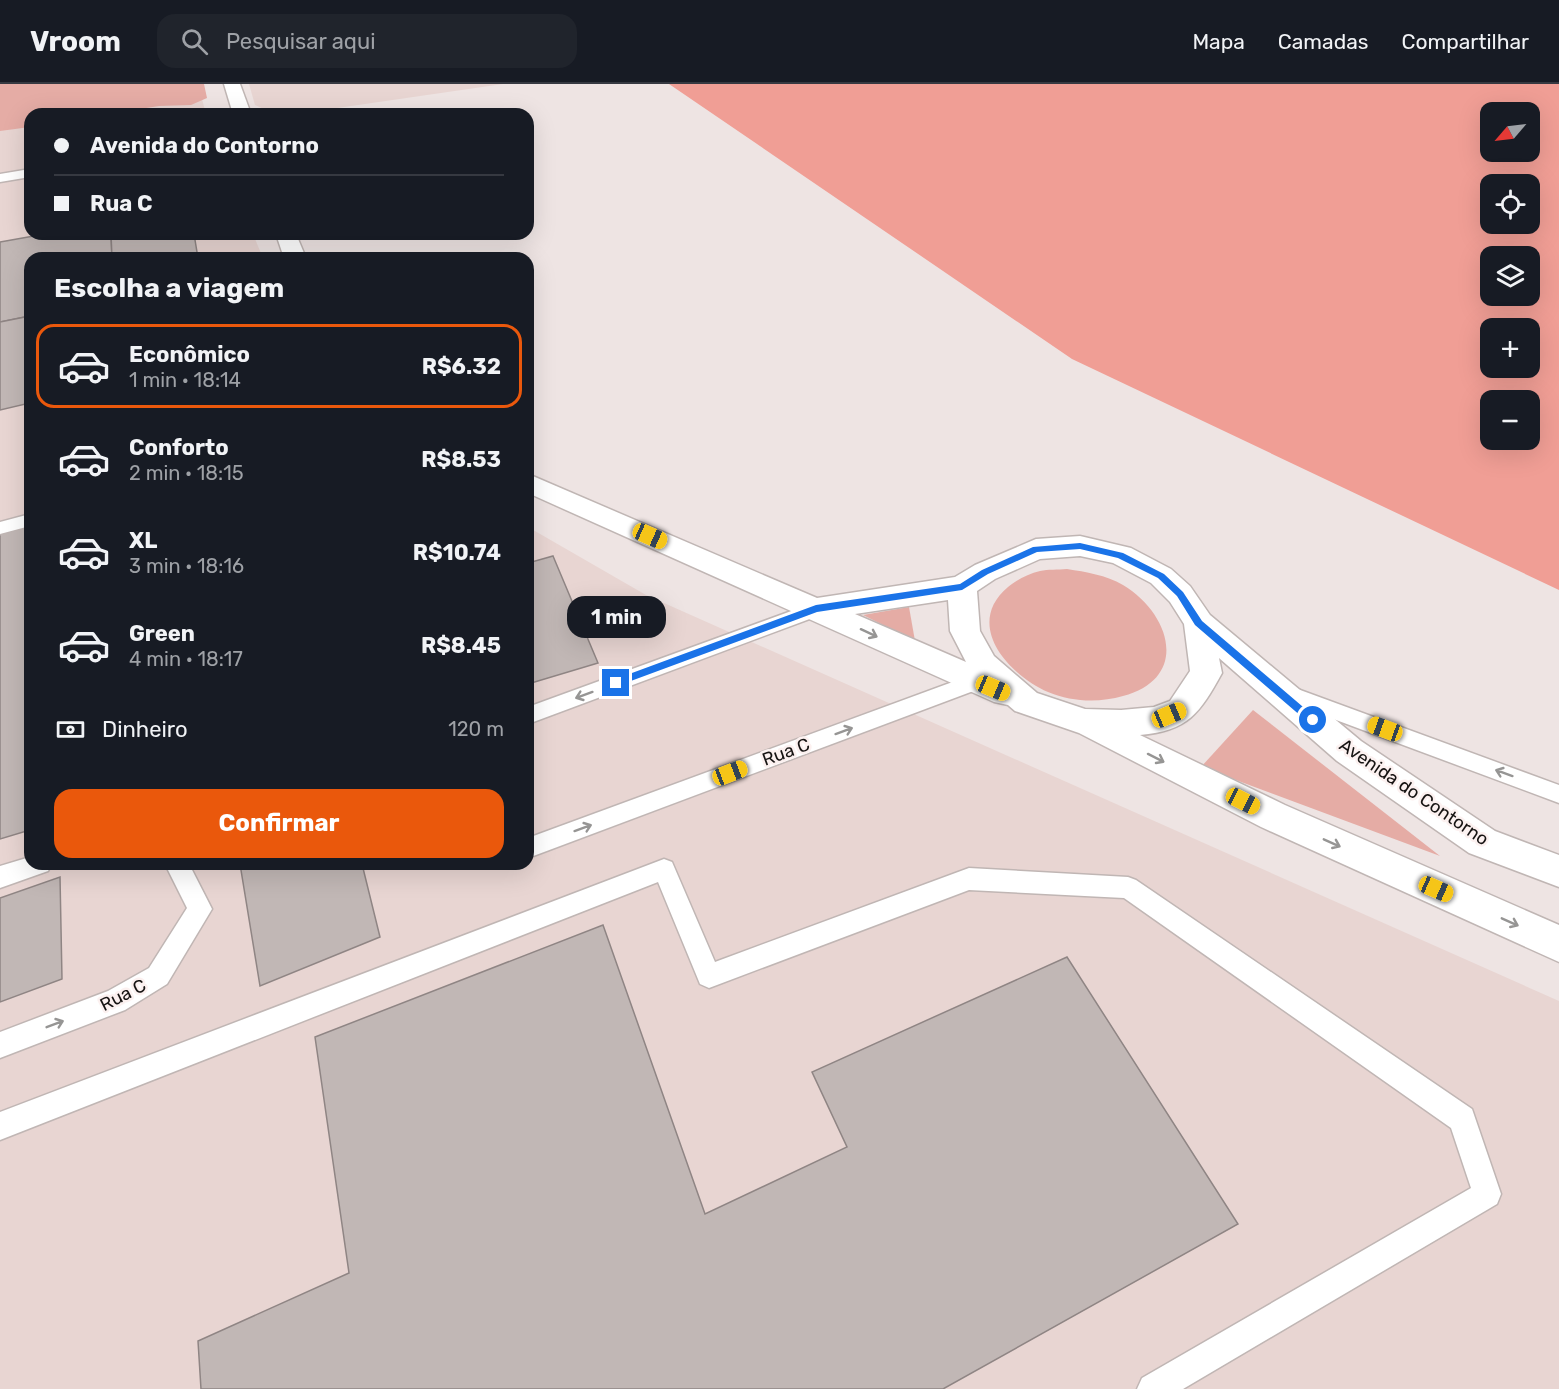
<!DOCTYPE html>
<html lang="pt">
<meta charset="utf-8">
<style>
body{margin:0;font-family:Rubik,sans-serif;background:#20242c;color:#f1f3f6;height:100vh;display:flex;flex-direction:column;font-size:22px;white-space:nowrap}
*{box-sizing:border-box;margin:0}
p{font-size:20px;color:#9ea1a6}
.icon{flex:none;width:33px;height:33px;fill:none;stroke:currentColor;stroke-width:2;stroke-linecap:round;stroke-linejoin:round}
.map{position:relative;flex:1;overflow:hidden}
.panel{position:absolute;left:24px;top:168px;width:510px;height:618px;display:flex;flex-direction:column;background:#171b24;border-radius:18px;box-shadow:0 6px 24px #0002}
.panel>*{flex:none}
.hud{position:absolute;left:24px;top:24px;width:510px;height:132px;border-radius:18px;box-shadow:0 6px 24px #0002;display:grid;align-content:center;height:132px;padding:0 30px;background:#171b24}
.needle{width:39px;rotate:242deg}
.controls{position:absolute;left:1480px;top:18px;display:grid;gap:12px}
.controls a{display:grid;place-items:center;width:60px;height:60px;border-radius:12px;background:#171b24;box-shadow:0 6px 24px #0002;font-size:30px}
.end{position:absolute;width:27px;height:27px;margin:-14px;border:8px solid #1a73e8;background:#fff;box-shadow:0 0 0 3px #fff}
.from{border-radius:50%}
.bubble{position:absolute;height:42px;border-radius:18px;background:#171b24;box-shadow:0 6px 24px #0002;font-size:20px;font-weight:700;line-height:42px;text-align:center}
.car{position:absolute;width:18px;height:36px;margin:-18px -9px;border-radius:8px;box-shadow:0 0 4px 2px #0007;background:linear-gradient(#f5c518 24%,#345 0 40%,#f5c518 0 76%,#345 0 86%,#f5c518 0)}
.hud b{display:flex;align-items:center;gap:21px;height:57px;font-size:22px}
.hud b+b{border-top:2px solid #363941}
.hud i{width:15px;height:15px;background:#f1f3f6}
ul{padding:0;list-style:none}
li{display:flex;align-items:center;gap:18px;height:84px;margin:0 12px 9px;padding:0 18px;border:3px solid transparent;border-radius:18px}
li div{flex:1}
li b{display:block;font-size:22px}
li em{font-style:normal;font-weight:700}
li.active{border-color:#ea580c}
li>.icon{width:54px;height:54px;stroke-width:1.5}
h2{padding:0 30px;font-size:27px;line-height:72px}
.pay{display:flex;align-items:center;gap:15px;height:66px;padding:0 30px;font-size:22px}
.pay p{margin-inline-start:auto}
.cta{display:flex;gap:12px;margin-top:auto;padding:12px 30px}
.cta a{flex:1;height:69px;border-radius:18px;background:#ea580c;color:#fff;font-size:24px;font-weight:700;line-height:69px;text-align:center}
header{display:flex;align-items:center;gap:36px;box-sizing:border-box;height:84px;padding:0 30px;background:#171b24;border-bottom:2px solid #363941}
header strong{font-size:28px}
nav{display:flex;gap:33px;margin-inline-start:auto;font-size:21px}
.search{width:420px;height:54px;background:#20242c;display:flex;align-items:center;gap:15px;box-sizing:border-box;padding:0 21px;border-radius:18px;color:#9ea1a6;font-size:22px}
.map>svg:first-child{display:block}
.built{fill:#e8d5d2}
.green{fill:#e5aca5}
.forest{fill:#f09e95;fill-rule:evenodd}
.building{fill:#c1b7b5;stroke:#8f8584;stroke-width:1.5}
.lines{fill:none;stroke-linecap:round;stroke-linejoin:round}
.service-casing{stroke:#c0b6b4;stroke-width:3}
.tertiary-casing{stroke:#c0b6b4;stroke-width:3}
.service{fill:#fff;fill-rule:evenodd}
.tertiary{fill:#fff;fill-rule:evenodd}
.oneway{stroke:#969594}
.route{fill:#1a73e8}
.labels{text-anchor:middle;stroke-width:5;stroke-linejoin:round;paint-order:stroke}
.street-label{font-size:18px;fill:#161312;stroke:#fcf1f0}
</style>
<header>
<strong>Vroom</strong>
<div class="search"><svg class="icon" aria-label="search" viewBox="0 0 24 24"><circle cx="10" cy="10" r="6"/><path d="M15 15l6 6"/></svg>Pesquisar aqui</div>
<nav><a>Mapa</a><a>Camadas</a><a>Compartilhar</a></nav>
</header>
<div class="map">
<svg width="1559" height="1305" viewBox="0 0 1559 1305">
<rect width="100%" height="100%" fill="#eee4e3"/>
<g class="built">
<path d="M0 0H198L206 30H30V150H253L263 174H30V780H528V443L646 511 1559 917V1305H0Z"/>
<path d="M249 0H503L296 30H275L255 21Z"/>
</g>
<g class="green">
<path d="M0 0H204L207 14 191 21 159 22 108 30H30V43L0 47Z"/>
<path d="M1067 485C1086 488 1106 491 1123 501 1171 530 1190 594 1123 612 1099 619 1072 618 1048 608 1009 591 963 541 1008 503 1016 496 1028 490 1040 487 1048 485 1058 486 1067 485Z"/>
<path d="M909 523 915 557 863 531Z"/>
<path d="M1253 626 1440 772 1201 683Z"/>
</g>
<path class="forest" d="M669 0H1559V506L1072 275ZM1491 28H1530V68H1491ZM1491 100H1530V140H1491ZM1491 172H1530V212H1491ZM1491 244H1530V284H1491ZM1491 316H1530V356H1491Z"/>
<g class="building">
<path d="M45 150H111L112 174H30V232L0 238V158Z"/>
<path d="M111 150H194L198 174H112Z"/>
<path d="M30 232V319L0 326V238Z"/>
<path d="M30 441V746L0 755V448Z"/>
<path d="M553 472 598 579 528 600V479Z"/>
<path d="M240 780H362L380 853 260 902Z"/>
<path d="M60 793 62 895 0 918V814Z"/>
<path d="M603 841 705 1130 847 1063 812 988 1067 873 1238 1140 943 1305H201L198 1257 349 1189 315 953Z"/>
</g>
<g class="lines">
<g class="service-casing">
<g id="service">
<path d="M30 85V93L0 98V90Z"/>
<path d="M30 430V442L0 450V438Z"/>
<path d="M816 518 823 520 825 525 823 530 528 640V623Z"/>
<path d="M977 589 984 591 987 597 984 603 528 774V754Z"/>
<path d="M1292 603 1559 701V719L1285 617 1282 611 1285 605Z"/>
<path d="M30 773V780H52L48 787 0 804V782Z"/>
<path d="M664 775 672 778 715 878 969 784 1128 793 1136 796 1472 1025 1501 1110 1497 1120 1183 1305H1137L1142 1294 1471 1104 1451 1044 1124 814 969 806 709 904 700 900 658 798 0 1056V1028Z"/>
<path d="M165 780H189L212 825 167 900 125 926 0 974V948L108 907 149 884 187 824Z"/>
</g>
</g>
<g class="tertiary-casing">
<g id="tertiary">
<path d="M224 0H240L251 30H233Z"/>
<path d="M276 150H296L306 174H284Z"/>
<path d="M528 390 817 514 955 493 975 481 1036 455 1080 452 1131 464 1171 485 1190 502 1210 531 1361 657 1495 747 1559 771V803L1469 769 1337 677 1219 574 1222 589C1200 629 1188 647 1140 651L1285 721 1559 841V878L1261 743 1079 649 1015 627 1008 621 994 618 528 409ZM1080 472 1113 479 1151 499 1170 518 1184 540 1190 587 1170 617 1154 623 1121 626 1085 625 1037 609 994 572 980 547 977 507 995 495 1040 475ZM948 516 950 547 966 578 855 530Z"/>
</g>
</g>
<use href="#service" class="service"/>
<use href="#tertiary" class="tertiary"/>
</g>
<defs><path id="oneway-shaft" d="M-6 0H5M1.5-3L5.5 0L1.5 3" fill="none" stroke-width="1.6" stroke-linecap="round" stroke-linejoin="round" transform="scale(1.5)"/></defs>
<g class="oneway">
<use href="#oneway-shaft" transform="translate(869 549) rotate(25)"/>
<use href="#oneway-shaft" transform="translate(584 611) rotate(160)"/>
<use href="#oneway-shaft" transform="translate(844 647) rotate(-20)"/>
<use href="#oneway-shaft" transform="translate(1156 674) rotate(27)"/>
<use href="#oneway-shaft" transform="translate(1504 689) rotate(-160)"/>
<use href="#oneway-shaft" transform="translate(583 744) rotate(-20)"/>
<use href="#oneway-shaft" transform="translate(1332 759) rotate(24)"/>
<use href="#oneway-shaft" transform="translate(1510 838) rotate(24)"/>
<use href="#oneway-shaft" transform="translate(55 940) rotate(-21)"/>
</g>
<path class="route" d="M1080 459 1123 469 1164 490 1183 508 1202 537 1316 634V639H1309L1195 541 1177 512 1158 494 1118 474 1080 465 1037 468 988 490 962 506 817 528 620 601 616 602 612 599 613 596 816 521 960 500 982 486 1033 463Z"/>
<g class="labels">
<g class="street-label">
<text transform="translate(786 668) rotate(-20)" y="6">Rua C</text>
<text transform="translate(1414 708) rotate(34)" y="6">Avenida do Contorno</text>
<text transform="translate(123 911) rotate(-27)" y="6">Rua C</text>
</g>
</g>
</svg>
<div class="controls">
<a><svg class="needle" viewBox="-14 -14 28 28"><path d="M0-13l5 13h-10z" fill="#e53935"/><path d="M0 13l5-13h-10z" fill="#9ea1a6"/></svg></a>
<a><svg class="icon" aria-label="locate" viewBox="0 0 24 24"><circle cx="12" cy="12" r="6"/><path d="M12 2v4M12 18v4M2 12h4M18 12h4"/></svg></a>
<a><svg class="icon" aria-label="layers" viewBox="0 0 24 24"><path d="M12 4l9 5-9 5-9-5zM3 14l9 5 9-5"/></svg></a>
<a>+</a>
<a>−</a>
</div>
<i class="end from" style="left:1313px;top:636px"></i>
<i class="end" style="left:616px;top:599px"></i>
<div class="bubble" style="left:567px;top:512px;width:99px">1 min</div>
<i class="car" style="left:650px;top:452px;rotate:114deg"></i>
<i class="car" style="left:993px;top:604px;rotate:113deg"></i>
<i class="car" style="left:1169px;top:631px;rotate:67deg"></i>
<i class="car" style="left:1385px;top:645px;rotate:290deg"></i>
<i class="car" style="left:730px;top:689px;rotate:69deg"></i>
<i class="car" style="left:1243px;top:717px;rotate:117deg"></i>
<i class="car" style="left:1436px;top:805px;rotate:114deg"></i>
<div class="hud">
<b><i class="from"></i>Avenida do Contorno</b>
<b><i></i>Rua C</b>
</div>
<section class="panel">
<h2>Escolha a viagem</h2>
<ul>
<li class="active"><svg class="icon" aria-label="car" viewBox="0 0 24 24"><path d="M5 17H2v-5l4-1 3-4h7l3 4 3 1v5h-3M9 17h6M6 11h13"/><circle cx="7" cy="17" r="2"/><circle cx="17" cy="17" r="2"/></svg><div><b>Econômico</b><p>1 min · 18:14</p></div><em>R$6.32</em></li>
<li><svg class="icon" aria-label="car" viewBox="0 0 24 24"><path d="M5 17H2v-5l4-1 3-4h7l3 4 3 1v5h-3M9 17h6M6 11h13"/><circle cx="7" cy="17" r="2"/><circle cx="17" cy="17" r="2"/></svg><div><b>Conforto</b><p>2 min · 18:15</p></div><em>R$8.53</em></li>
<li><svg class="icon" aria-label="car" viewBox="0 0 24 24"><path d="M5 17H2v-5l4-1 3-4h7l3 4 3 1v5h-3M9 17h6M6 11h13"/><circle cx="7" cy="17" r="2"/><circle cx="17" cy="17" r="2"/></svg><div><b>XL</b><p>3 min · 18:16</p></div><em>R$10.74</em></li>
<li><svg class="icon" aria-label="car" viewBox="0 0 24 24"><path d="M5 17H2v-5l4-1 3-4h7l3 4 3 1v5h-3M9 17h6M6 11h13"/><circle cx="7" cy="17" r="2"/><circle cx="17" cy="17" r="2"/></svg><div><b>Green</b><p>4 min · 18:17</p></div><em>R$8.45</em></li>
</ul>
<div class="pay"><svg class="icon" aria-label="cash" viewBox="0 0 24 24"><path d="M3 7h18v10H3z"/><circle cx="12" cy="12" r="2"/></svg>Dinheiro<p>120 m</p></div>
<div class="cta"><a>Confirmar</a></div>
</section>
</div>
